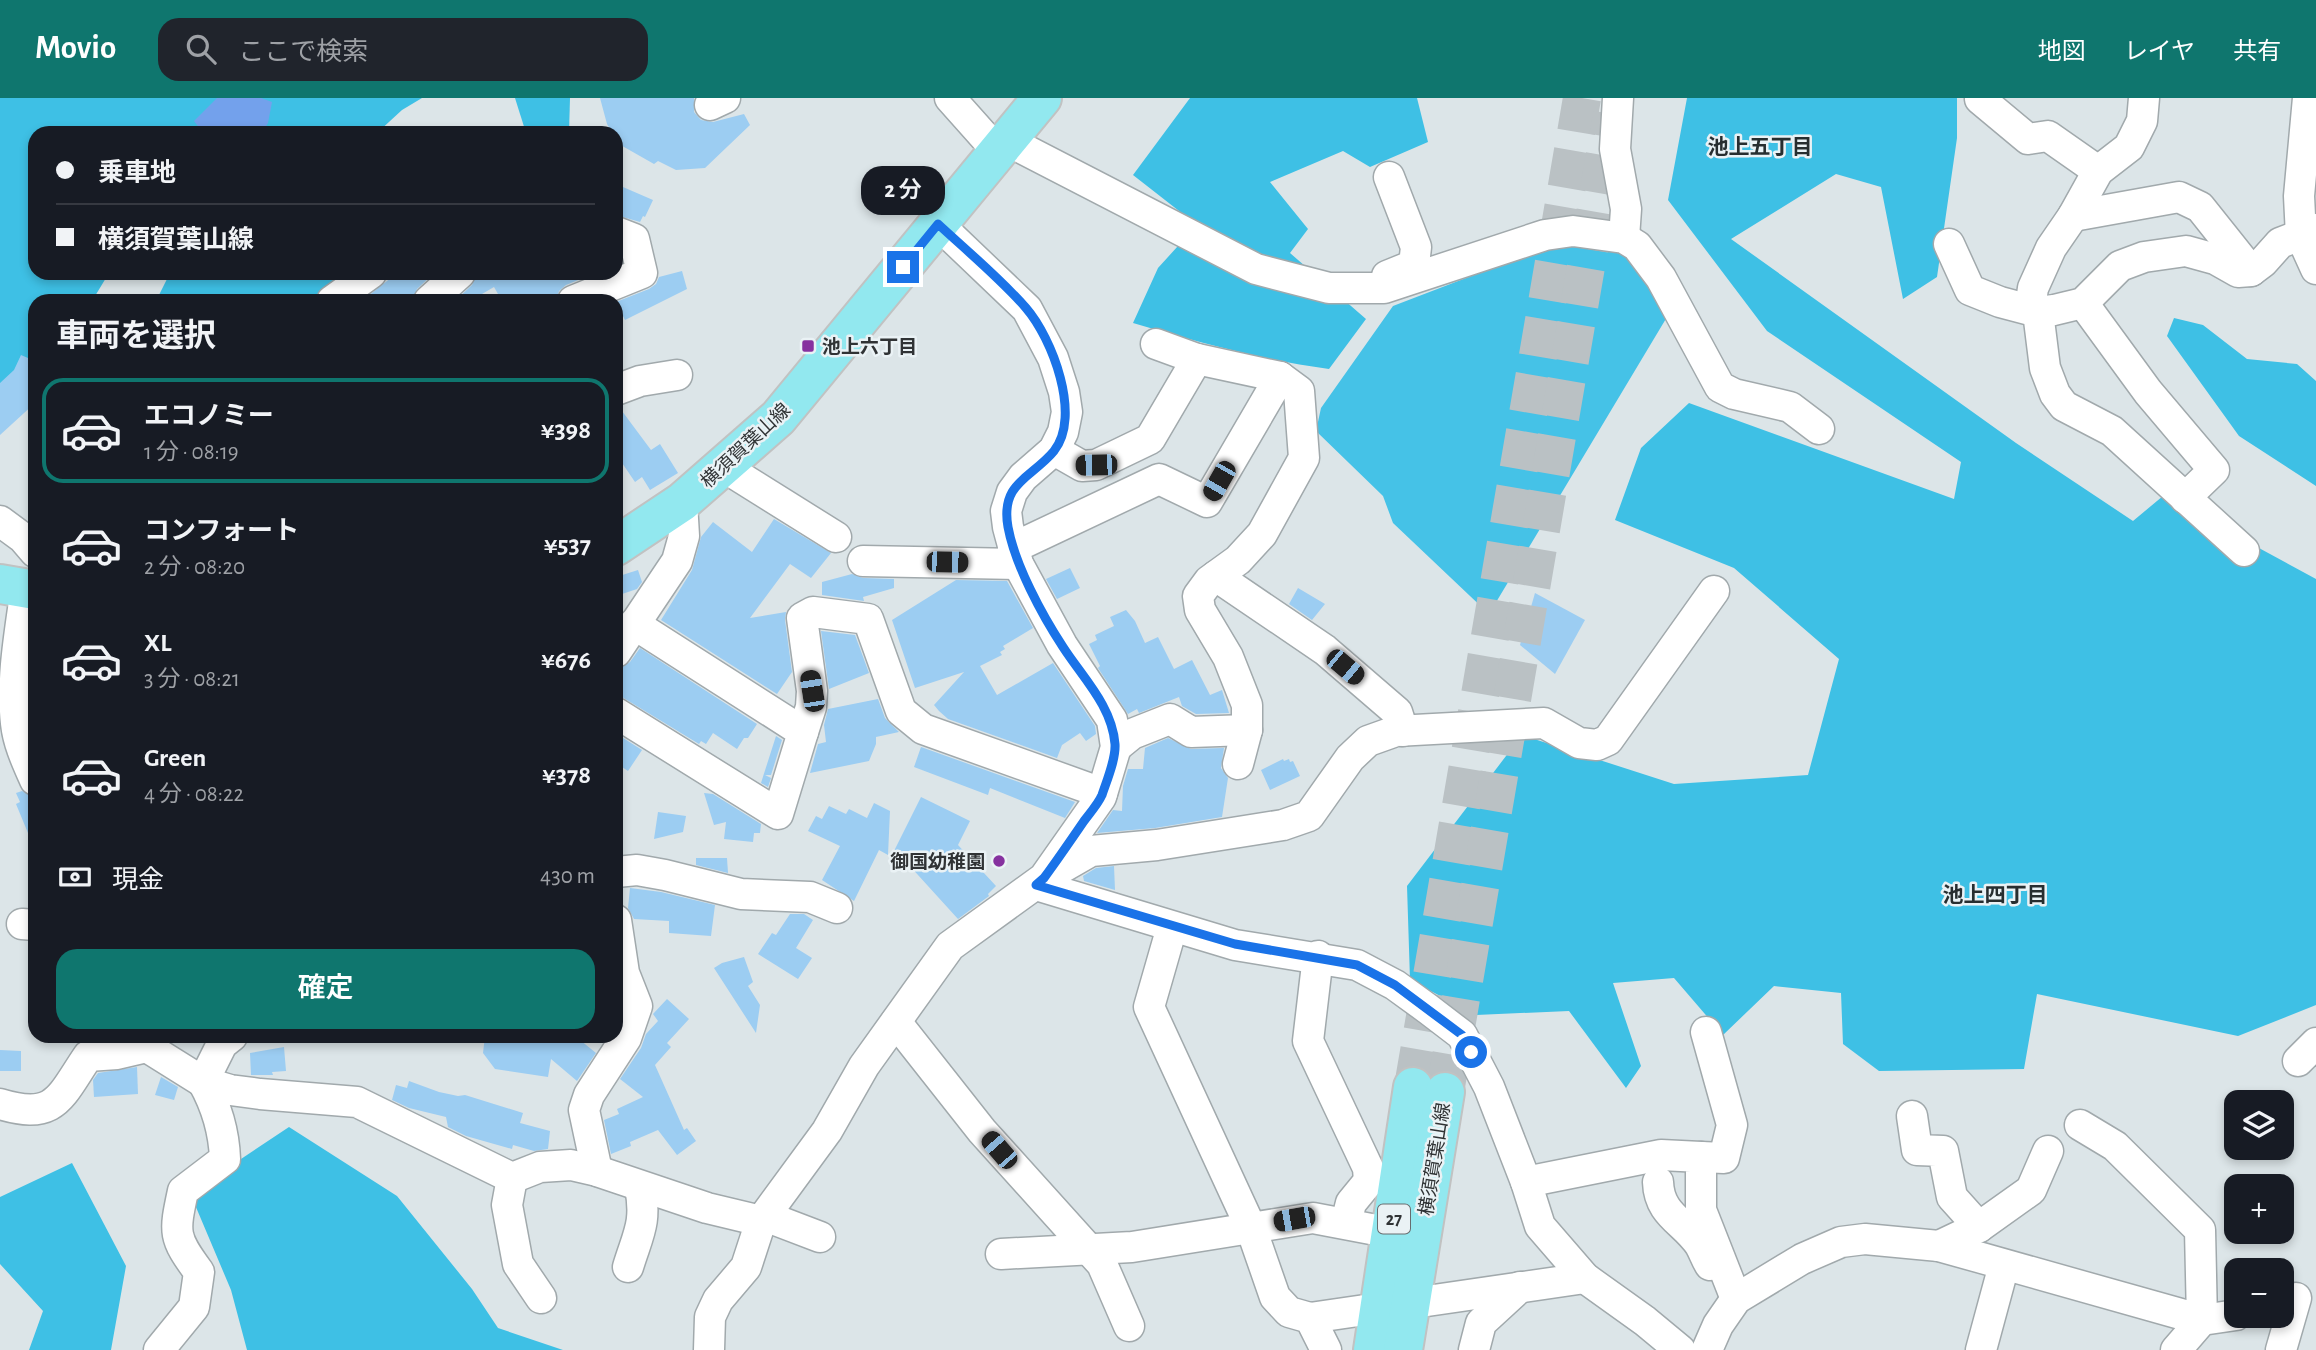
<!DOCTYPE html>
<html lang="ja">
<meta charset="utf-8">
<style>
body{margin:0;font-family:"Alegreya Sans","Noto Sans JP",sans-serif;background:#20242c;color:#f1f3f6;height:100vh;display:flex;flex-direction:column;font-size:26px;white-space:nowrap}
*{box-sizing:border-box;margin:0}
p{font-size:23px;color:#9ea1a6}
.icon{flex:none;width:38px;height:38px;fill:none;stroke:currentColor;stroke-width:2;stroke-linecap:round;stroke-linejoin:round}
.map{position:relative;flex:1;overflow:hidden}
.sheet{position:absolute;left:28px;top:196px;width:595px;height:749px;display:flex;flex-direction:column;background:#171b24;border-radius:21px;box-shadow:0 4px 10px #0003}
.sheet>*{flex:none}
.guide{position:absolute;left:28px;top:28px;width:595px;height:154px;border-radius:21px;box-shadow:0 4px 10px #0003;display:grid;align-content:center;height:154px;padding:0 28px;background:#171b24}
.buttons{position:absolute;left:2224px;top:992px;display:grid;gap:14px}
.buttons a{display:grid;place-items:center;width:70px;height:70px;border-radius:14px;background:#171b24;box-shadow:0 4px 10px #0003;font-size:35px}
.end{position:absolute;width:32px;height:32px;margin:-16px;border:9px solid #1a73e8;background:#fff;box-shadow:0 0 0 4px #fff}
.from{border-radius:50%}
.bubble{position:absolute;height:49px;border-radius:21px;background:#171b24;box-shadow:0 4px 10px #0003;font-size:23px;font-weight:600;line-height:49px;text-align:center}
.car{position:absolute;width:21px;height:42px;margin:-21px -10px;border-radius:9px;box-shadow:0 0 5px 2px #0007;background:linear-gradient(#222 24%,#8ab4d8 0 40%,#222 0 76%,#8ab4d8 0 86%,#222 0)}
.guide b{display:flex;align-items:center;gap:24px;height:66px;font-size:26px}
.guide b+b{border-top:2px solid #363941}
.guide i{width:18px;height:18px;background:#f1f3f6}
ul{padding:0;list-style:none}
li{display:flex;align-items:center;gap:21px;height:105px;margin:0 14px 10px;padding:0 14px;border:4px solid transparent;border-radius:21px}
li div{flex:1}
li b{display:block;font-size:26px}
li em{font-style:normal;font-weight:600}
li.selected{border-color:#0f766e}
li>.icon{width:63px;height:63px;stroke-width:1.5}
h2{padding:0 28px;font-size:32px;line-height:84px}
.pay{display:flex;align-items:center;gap:18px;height:77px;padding:0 28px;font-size:26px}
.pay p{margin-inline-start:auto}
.cta{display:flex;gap:14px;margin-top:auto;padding:14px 28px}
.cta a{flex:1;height:80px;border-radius:21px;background:#0f766e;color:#fff;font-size:28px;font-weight:600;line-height:80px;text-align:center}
header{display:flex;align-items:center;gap:42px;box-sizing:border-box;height:98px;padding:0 35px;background:#0f766e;color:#fff}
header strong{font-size:33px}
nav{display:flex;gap:38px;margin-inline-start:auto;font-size:24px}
.search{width:490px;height:63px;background:#20242c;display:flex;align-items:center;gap:18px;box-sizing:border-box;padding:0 24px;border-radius:21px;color:#9ea1a6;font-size:26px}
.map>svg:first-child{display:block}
.green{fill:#45c2e7}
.forest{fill:#3ec0e5}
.water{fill:#73a1ec}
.building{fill:#9ccdf2}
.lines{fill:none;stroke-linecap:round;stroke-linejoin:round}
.major-tunnel{stroke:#bac1c4;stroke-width:38;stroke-dasharray:38 19;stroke-linecap:butt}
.minor-casing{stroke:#a1a9ac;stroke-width:33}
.major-casing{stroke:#c1c2c2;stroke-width:42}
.minor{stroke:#fff;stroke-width:30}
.major{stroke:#92e8ef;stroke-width:38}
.route{stroke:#1a73e8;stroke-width:9}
.poi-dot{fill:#86319f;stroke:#eaf2f5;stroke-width:2.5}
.labels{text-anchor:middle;stroke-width:5;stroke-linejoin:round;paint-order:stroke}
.shield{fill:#eaf2f5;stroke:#686c6f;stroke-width:2}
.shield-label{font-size:18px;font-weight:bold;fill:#303335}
.poi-label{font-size:19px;font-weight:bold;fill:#303335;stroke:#eaf2f5;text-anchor:start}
.street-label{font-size:19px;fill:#303335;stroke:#eaf2f5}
.neighbourhood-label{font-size:21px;font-weight:bold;fill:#272e30;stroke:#eaf2f5}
</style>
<header>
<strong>Movio</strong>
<div class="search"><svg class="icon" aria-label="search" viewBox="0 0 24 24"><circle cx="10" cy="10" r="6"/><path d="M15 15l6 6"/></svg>ここで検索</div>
<nav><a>地図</a><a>レイヤ</a><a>共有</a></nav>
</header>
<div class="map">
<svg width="2316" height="1252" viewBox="0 0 2316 1252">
<rect width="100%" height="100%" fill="#dce5e8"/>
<path class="green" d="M1570 140 1636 156 1673 209 1489 516 1393 425 1383 398 1316 333 1321 310 1393 208Z"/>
<g class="forest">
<path d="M0 0H422L402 12 377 35 343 31 341 35H35V175H109L92 203H35V270L0 297Z"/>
<path d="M515 0H570L569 35H526Z"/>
<path d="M1190 0H1417L1428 44 1370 69 1343 53 1270 84 1308 131 1290 155 1366 221 1329 271C1263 262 1197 244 1133 225L1158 170 1197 127 1133 77Z"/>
<path d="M1687 0H1957V40L1937 179 1903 201 1881 89 1836 76 1731 141 2016 345 2133 423 2163 398 2316 481V907L2238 938 2037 896 2024 971 1879 973 1843 946 1841 895 1774 888 1723 937 1674 880 1613 885 1641 968 1626 990 1569 913 1476 917 1410 882 1407 788 1522 637 1674 686 1808 677 1839 561 1734 470 1615 422 1641 350 1689 305 1954 401 1961 364 1767 233 1668 102Z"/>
<path d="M170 175H340L344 194 331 203H156Z"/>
<path d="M2174 220 2203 227 2247 261 2297 266 2316 283V388L2239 338 2167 238Z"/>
<path d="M289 1029 397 1098 472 1191 498 1230 563 1252H247L231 1192 190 1095Z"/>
<path d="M72 1065 126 1168 111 1252H29L43 1213 0 1166V1099Z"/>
</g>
<path class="water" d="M217 0H261L272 4 268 25 262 35H203L194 23Z"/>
<g class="building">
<path d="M600 0H694V14L701 22 713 24 744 16 750 27 705 70 676 72 658 63 654 66 617 45 616 35H612L607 26Z"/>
<path d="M616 86 653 102 645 119 643 118 640 124 616 117Z"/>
<path d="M682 173 687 191 625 222 622 216 616 219V204L649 191 656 186 659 179Z"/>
<path d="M397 175H434L417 191 412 203H362Z"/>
<path d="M477 175H595L566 187 559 193 556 203H502L494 189 470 203H455L472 187Z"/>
<path d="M21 257 35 263V305L0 337V285L14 272Z"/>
<path d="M616 309H619L651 352 660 346 678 375 650 392 642 379 635 384 616 356Z"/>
<path d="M774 421 831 455 811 480 790 466 750 520 786 514 785 522 792 574 777 596 661 522 692 472 701 439 713 424 752 454Z"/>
<path d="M1070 470 1080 490 1057 501 1046 481Z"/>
<path d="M638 472 642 484 637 491 616 498V479Z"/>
<path d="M852 476 863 480 894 481V490L863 499 864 503 822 497V484Z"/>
<path d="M956 482 1007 483 1033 530 1003 548 1005 551 1000 554 1002 557 980 568 997 597 1053 565 1095 628 1096 636 1086 643 1080 635 1062 647 1057 660 948 621 939 613 934 607 964 574 915 590 892 522Z"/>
<path d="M1298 490 1325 506 1312 522 1289 506Z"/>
<path d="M1535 495 1585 522 1555 576 1520 547Z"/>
<path d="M1126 512 1135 523 1145 545 1158 539 1174 571 1192 562 1210 597 1222 592 1229 615 1196 616 1182 608 1179 599 1139 615 1137 611 1128 616 1098 570 1100 568 1089 546 1097 542 1095 537 1114 528 1110 519Z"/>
<path d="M821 533 855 537 869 575 829 591Z"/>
<path d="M640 550 757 626 748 640H744L737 651 713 635 706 646 701 643 699 646 622 599 616 594V575L619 571 630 564Z"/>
<path d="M878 601 885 620 899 634 876 639V646L869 663 810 675 818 646 826 644 824 627 828 611Z"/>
<path d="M620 638 642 652 628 673 616 665V643Z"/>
<path d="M776 638 782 642 771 677H765L771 680 768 689 761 685Z"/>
<path d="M1168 640 1191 651 1224 650 1221 670 1228 680 1222 719 1155 730 1097 735 1113 712 1122 713 1123 688 1128 671H1143L1145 650Z"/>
<path d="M921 649 1075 704 1065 720 990 690 988 697 914 669Z"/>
<path d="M1283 661 1284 663 1289 661 1290 664 1293 663 1300 678 1270 692 1261 672Z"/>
<path d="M22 693 35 699V752L16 706 20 704 16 695Z"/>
<path d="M704 695 713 696 761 726 760 735H754L753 744 724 741 726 724 714 727Z"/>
<path d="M921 699 970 723 958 747 996 788 988 796 989 798 958 821 908 766 891 759Z"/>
<path d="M874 705 890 713 888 757 879 752 854 803 822 782 840 748 808 733 816 718 822 721 829 708 846 716 849 711 867 720Z"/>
<path d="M658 714 686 718 683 734 654 741Z"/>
<path d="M696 760H727L728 775 696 767Z"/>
<path d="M1114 768 1115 792 1084 783 1083 778 1096 770Z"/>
<path d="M630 790 661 794 715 807 711 838 669 835V823L634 821 628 810Z"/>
<path d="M790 816H804L813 822 796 850 812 860 798 881 758 856 772 835 776 837Z"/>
<path d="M744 859 753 884 748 888 760 907 756 935 714 870 722 865Z"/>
<path d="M667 901 689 921 667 945 671 949 655 967 684 1032 687 1030 696 1043 677 1057 658 1032 630 1044 631 1048 611 1056 604 1022 619 1016 617 1011 643 999 620 981 641 950 646 936 658 923 653 916Z"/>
<path d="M485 938H547L580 942 596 955 577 983 551 961 548 979 495 971 483 955Z"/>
<path d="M284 949 286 973 272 974 273 977H251L250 955Z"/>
<path d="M0 952 21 953V973H0Z"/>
<path d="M137 969 138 996 94 999 93 982 98 975Z"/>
<path d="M161 979 178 989 174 1002 155 997Z"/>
<path d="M409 983 439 994 458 998 465 997 523 1015 520 1025 550 1033 548 1051 534 1053 513 1047 512 1051 466 1038 448 1029 446 1019 409 1010 392 1002 396 987 407 990Z"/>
</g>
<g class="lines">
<g class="major-tunnel">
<path d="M1413 989 1582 0"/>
<path d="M1445 994 1612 16"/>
</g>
<g class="minor-casing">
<g id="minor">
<path d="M950 0 999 55"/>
<path d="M1618 0 1615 51 1626 111 1624 140"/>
<path d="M2308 0 2299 98 2301 138 2316 171"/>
<path d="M1980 1 2028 41 2048 38 2098 73"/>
<path d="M710 7 725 0"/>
<path d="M1008 43 1256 171 1329 190H1384L1545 137 1573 133 1624 140 1637 148 1661 180 1720 289 1734 296 1790 309 1819 331"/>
<path d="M2073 118 2179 99 2200 109 2251 173"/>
<path d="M1949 146 1970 192 2000 204 2038 214 2045 270 2055 296 2064 308 2112 333 2244 453"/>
<path d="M1387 178 1414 167 1416 149 1389 79"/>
<path d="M332 203 371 175"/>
<path d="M429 203 460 175"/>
<path d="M573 203 642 175 634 141 616 134"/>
<path d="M2083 205 2148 294 2214 372 2185 400"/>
<path d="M2030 211 2033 190 2051 150 2073 118 2098 73 2129 49 2142 23 2144 0"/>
<path d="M2038 214 2054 212 2083 205 2120 168 2144 159 2186 153 2215 161 2238 174 2251 173 2263 164 2280 145 2316 131"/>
<path d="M1156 246 1197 261 1280 279 1299 293 1304 360 1262 436 1238 462 1209 483 1198 498 1200 512 1228 559 1247 607V632L1238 666"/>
<path d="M616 292 640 283 677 277"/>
<path d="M1054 352 1082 368 1096 367 1150 341 1197 261"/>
<path d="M724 369 836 439"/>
<path d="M0 423 23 440 35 454"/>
<path d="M1013 450 1159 381 1207 404 1280 279"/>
<path d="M863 463 1018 466"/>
<path d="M1216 478 1325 552 1397 614 1403 633"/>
<path d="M26 490C20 534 11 581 16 625 18 645 27 664 35 682"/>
<path d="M616 554 677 463 684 438 682 404"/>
<path d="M616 615 778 716 803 634 634 526"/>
<path d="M803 634 811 609 812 593 802 520 813 514 868 521 901 613 923 631 1102 695"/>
<path d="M1116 649 1132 636 1170 621 1191 634 1247 632"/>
<path d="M616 774 637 772 665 777 741 796 810 799 837 810"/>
<path d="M1051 776 1091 753 1157 747 1283 727 1309 718 1350 660 1368 643 1396 633 1544 625 1579 645 1597 647 1608 642 1714 493"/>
<path d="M1036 787 1235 847 1357 867 1395 887 1428 911 1462 937 1489 989 1526 1084 1540 1128 1585 1180 1645 1223 1680 1252"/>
<path d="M22 826 35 827"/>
<path d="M1172 829 1149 909 1251 1130 1275 1199 1289 1214 1310 1220 1326 1252"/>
<path d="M1318 858 1308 943 1368 1070 1369 1083 1351 1105 1346 1125"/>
<path d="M896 924 982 1033 1102 1166 1129 1228"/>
<path d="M142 938 147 949 203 984 230 992 260 996 357 1004 512 1080 540 1069 571 1067 597 1073 707 1110 761 1123"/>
<path d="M2298 963 2316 945"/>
<path d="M203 984 222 946 232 938"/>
<path d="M0 1006C56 1023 60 999 88 958L117 956 147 949"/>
<path d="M1912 1018 1917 1052 1943 1053 1952 1099 1979 1129"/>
<path d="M1701 1059 1724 1060 1732 1027 1706 934"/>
<path d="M597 1073 584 1012 589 997 626 940 637 908 624 875 616 822"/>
<path d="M512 1080 507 1107 518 1166 541 1200"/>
<path d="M1526 1084 1661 1057 1701 1059V1112L1736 1201"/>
<path d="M1658 1084C1659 1117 1684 1123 1700 1147 1704 1154 1706 1161 1710 1167"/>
<path d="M765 1118 820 1139"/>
<path d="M1939 1148 1979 1129 2031 1092 2048 1053"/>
<path d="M1001 1156 1132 1149 1313 1120 1392 1135"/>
<path d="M628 1169C638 1136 647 1125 640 1089"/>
<path d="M1310 1220 1585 1180"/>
<path d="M159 1252 194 1209 199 1174C173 1139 174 1135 183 1093L225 1061C224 1033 217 1009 203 984"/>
<path d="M709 1252 710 1219 718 1202 746 1169 761 1123 827 1033 864 968 950 848 1044 780 1101 699 1116 649 1112 622 1062 547 1018 466 1008 429 1006 413 1012 394 1023 379 1054 352 1063 334 1067 314 1064 294 1053 260 1027 211 938 126"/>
<path d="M1474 1252 1481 1225 1520 1189"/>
<path d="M1707 1252 1718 1227 1736 1201 1802 1161 1841 1144 1865 1141 1939 1148 2202 1222 2200 1132 2115 1048 2080 1027"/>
<path d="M1981 1252 2004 1167"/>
<path d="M2176 1252 2202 1222 2236 1217"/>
<path d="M2281 1252 2296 1200"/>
</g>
</g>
<g class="major-casing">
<g id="major">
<path d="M616 448 682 404 778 320 1042 0"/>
<path d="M0 486 35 492"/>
<path d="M1373 1252 1413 989"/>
<path d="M1403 1252 1445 994"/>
</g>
</g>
<use href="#minor" class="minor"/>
<use href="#major" class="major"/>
</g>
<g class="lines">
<path class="route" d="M903 169 938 126C966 152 1002 182 1026 210 1052 240 1082 318 1054 353 1032 380 1000 384 1008 429 1015 467 1042 517 1063 549 1083 580 1112 608 1115 646 1116 661 1107 682 1102 697 1098 706 1090 715 1084 723 1071 742 1058 761 1044 780L1036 787 1235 846 1357 867 1395 887 1462 937 1471 954"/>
</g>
<g class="poi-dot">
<rect x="801" y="241" width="14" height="14" rx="3.5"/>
<circle cx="999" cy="763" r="7"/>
</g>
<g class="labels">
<rect class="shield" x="1378" y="1106.5" width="32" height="29" rx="5"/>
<g class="shield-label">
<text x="1394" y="1127">27</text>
</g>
<g class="poi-label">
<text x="822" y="255">池上六丁目</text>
<text x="985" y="770" text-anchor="end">御国幼稚園</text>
</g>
<g class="street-label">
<text transform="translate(745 347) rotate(-43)" y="7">横須賀葉山線</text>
<text transform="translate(1434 1061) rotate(-81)" y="7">横須賀葉山線</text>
</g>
<g class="neighbourhood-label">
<text x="1760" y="56">池上五丁目</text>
<text x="1995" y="804">池上四丁目</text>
</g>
</g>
</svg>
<div class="buttons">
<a><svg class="icon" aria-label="layers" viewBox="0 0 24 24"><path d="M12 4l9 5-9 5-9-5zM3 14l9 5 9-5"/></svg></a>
<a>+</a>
<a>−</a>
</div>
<i class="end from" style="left:1471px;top:954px"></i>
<i class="end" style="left:903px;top:169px"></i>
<div class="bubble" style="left:861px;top:68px;width:84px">2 分</div>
<i class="car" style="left:1096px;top:367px;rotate:269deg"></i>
<i class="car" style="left:1219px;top:383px;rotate:210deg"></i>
<i class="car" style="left:947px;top:464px;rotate:91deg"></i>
<i class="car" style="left:1345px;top:569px;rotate:130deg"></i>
<i class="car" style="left:812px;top:593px;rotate:351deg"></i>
<i class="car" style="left:999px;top:1052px;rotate:319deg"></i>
<i class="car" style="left:1294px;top:1121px;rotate:260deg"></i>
<div class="guide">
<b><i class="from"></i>乗車地</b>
<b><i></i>横須賀葉山線</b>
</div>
<section class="sheet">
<h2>車両を選択</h2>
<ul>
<li class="selected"><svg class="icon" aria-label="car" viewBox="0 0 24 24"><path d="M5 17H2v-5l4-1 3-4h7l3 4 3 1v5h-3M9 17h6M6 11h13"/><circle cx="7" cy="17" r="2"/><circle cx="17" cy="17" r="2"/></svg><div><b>エコノミー</b><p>1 分 · 08:19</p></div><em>¥398</em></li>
<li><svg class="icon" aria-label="car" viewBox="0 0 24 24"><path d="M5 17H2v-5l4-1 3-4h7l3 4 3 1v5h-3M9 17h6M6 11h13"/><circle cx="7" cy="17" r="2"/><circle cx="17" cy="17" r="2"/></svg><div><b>コンフォート</b><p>2 分 · 08:20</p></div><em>¥537</em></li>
<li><svg class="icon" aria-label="car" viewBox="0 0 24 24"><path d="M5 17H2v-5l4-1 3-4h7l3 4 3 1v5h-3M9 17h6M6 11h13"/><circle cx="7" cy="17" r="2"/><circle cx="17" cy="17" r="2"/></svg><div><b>XL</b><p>3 分 · 08:21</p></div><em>¥676</em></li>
<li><svg class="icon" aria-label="car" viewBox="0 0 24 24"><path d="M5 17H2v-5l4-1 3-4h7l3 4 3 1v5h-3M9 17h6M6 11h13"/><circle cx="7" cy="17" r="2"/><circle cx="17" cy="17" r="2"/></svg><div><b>Green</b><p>4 分 · 08:22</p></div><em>¥378</em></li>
</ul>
<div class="pay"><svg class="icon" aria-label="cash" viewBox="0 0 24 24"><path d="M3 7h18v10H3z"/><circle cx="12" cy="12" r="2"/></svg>現金<p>430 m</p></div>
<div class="cta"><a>確定</a></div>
</section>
</div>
